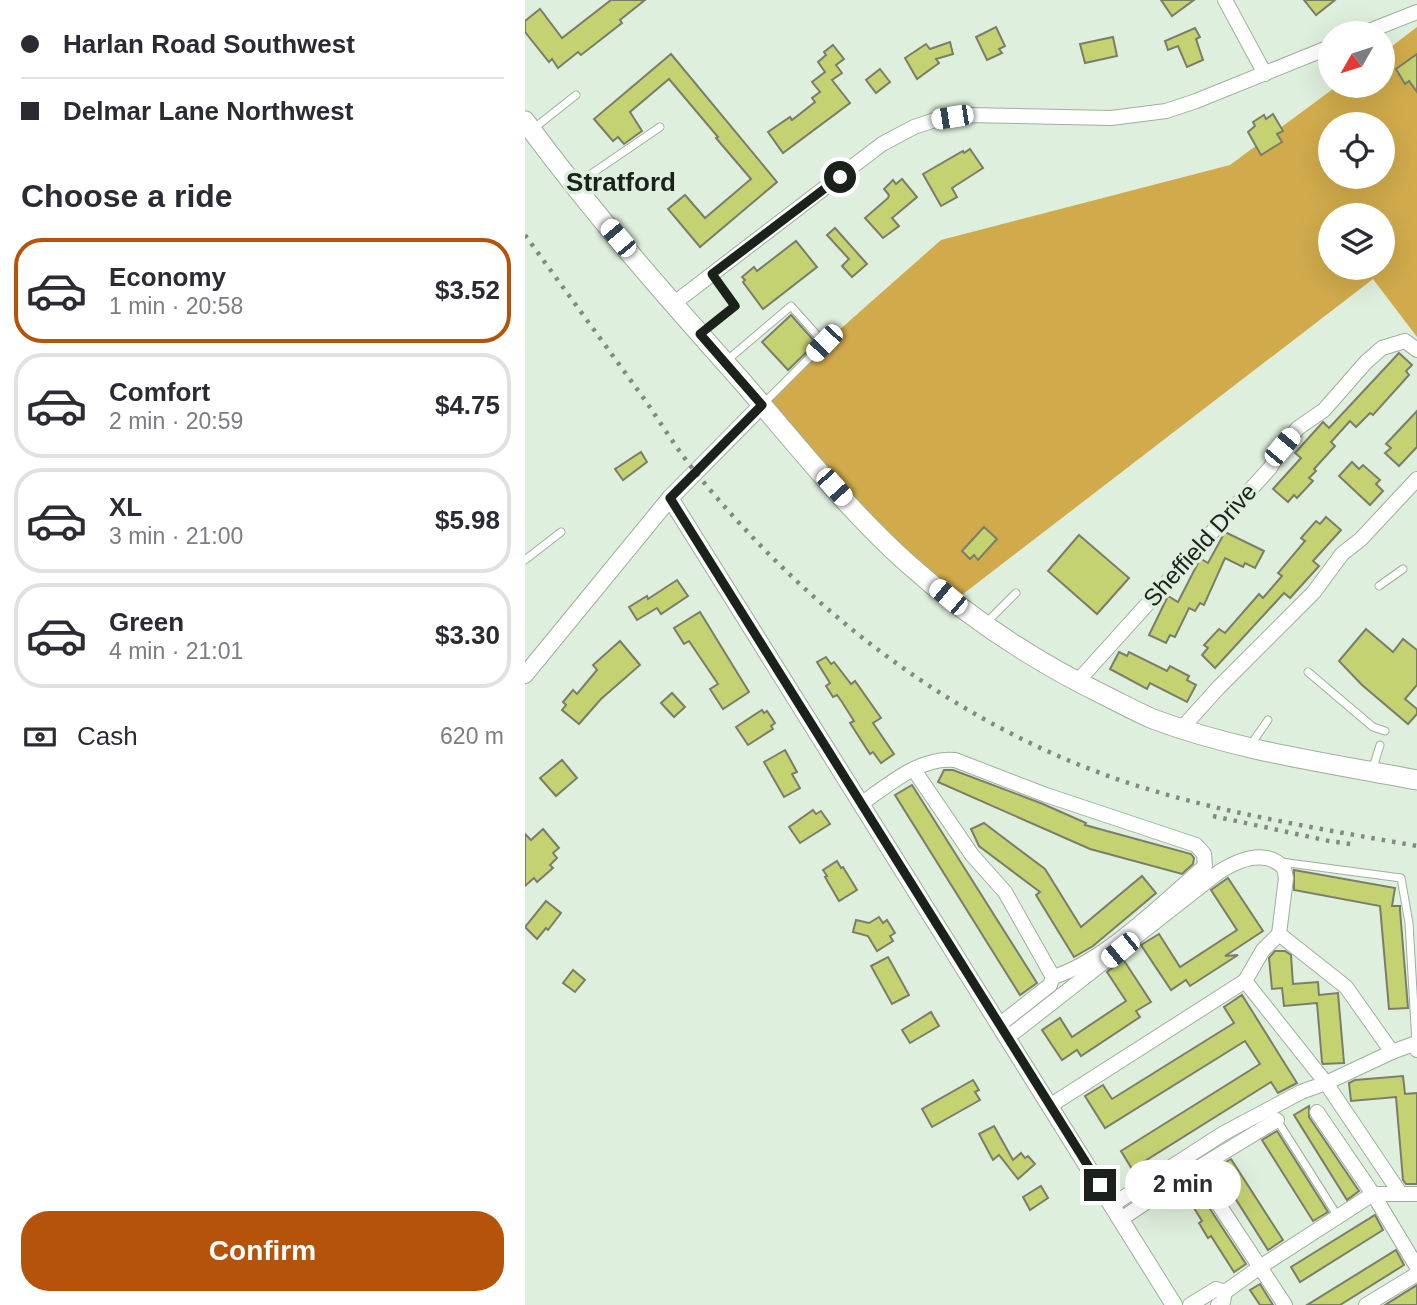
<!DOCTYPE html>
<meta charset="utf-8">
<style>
body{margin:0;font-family:Helvetica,sans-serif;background:#f2f2f3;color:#2b2b33;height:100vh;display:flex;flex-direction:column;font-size:26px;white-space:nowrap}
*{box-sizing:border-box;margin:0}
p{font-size:23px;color:#7c7c81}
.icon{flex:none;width:38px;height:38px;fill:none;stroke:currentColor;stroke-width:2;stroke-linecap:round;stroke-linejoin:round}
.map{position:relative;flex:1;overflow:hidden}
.panel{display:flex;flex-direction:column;background:#fff;width:525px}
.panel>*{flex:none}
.guide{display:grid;align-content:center;height:154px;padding:0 21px;background:#fff}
.needle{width:46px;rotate:231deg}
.fabs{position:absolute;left:793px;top:21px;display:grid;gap:14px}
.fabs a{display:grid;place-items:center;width:77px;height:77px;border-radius:50%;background:#fff;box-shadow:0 7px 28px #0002;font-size:35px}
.end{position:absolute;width:32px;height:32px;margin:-16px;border:9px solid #1b211b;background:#fff;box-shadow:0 0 0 4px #fff}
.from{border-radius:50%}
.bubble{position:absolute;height:49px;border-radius:24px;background:#fff;box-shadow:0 7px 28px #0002;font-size:23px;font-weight:600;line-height:49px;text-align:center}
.car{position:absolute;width:21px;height:42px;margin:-21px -10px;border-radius:9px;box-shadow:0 0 5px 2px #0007;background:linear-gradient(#fff 24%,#345 0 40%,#fff 0 76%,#345 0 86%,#fff 0)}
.guide b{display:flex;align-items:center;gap:24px;height:66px;font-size:26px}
.guide b+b{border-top:2px solid #e1e1e2}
.guide i{width:18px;height:18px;background:#2b2b33}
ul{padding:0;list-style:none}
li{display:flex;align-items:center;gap:21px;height:105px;margin:0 14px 10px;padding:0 7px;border:4px solid #e1e1e2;border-radius:28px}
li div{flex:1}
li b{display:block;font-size:26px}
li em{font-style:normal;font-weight:600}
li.selected{border-color:#b45309}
li>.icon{width:63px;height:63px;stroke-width:1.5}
h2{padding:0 21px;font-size:32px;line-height:84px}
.pay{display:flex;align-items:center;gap:18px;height:77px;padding:0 21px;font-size:26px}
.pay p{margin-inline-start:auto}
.cta{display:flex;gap:14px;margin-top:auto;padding:14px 21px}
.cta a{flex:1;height:80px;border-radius:28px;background:#b45309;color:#fff;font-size:28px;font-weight:600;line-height:80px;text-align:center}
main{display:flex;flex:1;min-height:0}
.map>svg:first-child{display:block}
.forest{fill:#d1ab4b;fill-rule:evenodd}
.building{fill:#c5d272;stroke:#7a7e69;stroke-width:2}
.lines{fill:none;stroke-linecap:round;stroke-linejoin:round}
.service-casing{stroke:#9faf9d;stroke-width:9}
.minor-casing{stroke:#9faf9d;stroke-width:16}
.tertiary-casing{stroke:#9faf9d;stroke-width:18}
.secondary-casing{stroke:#9faf9d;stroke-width:21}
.service{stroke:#fff;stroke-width:7}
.minor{stroke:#fff;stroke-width:14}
.tertiary{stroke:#fff;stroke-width:16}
.secondary{stroke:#fff;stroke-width:19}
.rail{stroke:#818c80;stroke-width:4.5;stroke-dasharray:3.5 7;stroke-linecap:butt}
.route{stroke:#1b211b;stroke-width:9}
.labels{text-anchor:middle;stroke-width:7;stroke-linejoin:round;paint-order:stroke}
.street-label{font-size:24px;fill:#1b211b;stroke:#dfefdd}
.neighbourhood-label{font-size:26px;font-weight:bold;fill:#1b211b;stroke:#dfefdd}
</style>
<main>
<section class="panel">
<div class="guide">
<b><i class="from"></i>Harlan Road Southwest</b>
<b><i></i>Delmar Lane Northwest</b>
</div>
<h2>Choose a ride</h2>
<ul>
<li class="selected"><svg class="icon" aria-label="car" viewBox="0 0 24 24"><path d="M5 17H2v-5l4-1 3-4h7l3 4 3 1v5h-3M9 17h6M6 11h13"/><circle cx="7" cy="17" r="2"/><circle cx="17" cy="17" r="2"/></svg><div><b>Economy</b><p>1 min · 20:58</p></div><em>$3.52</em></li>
<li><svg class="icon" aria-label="car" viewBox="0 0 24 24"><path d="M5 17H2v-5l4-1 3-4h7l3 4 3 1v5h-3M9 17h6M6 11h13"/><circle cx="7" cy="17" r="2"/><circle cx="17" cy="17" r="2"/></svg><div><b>Comfort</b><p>2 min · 20:59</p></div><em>$4.75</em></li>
<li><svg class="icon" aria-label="car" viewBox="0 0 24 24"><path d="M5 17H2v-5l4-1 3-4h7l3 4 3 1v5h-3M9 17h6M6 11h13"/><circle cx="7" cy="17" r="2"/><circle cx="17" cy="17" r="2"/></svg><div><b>XL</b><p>3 min · 21:00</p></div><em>$5.98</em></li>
<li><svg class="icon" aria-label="car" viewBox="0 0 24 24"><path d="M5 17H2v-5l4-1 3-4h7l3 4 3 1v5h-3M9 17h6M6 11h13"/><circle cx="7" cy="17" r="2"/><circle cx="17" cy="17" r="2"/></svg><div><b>Green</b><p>4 min · 21:01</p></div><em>$3.30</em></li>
</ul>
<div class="pay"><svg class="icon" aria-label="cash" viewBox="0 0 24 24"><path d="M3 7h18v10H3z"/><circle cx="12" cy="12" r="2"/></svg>Cash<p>620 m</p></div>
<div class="cta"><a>Confirm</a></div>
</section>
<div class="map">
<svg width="892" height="1305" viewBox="0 0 892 1305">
<rect width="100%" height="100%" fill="#dfefdd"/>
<path class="forest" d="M892 27V337L848 279 429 601 235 400 416 240 705 165 812 86H858V53ZM805 124H858V177H805ZM805 215H858V268H805Z"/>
<g class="building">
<path d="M86 0H120L95 20 97 23 56 55 53 52 33 68 27 59 24 62 0 32V21L15 9 37 38Z"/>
<path d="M636 0H669L647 16Z"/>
<path d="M779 0H810L791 15Z"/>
<path d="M471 27 480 46 474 49 477 53 462 60 451 37Z"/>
<path d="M670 28 675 37 671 39 678 60 662 67 653 46 643 50 640 41Z"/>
<path d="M588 37 592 56 560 63 555 44Z"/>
<path d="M425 42 428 54 411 59 414 63 392 79 380 58 401 44 405 49Z"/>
<path d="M308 45 319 59 311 65 317 73 307 80 325 103 258 153 243 132 265 117 267 120 290 102 287 98 295 92 287 82 300 72 293 62 301 55 299 52Z"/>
<path d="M146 54 252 182 175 247 143 209 160 195 180 218 226 179 191 138 193 137 144 79 105 112 117 131 99 144 93 137 88 141 69 119Z"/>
<path d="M892 54V92L884 81 880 84 871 69Z"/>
<path d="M355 69 365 82 351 93 341 80Z"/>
<path d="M748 114 758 131 752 134 757 142 736 155 723 132 730 126 728 122 739 115 741 119Z"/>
<path d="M445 149 458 168 427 188 432 197 416 206 398 174 438 151 439 153Z"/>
<path d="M377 179 392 197 367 218 374 226 358 238 340 218 363 198 364 195 359 189 368 180 371 184Z"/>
<path d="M310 228 342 264 327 277 317 266 324 259 302 235Z"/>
<path d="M271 241 292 267 238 309 218 282 220 280 217 277 229 267 232 271Z"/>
<path d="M266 315 291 343 263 370 237 342Z"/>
<path d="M874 353 887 365 881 371 884 375 848 415 845 413 831 427 825 421 806 442 810 446 789 469 791 471 784 478 788 481 772 498 769 495 763 502 748 489 776 458 770 453 798 422 804 428Z"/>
<path d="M892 411V447L874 466 860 453 866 448 861 444Z"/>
<path d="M116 452 122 462 98 480 90 469Z"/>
<path d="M827 462 834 469 838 465 855 480 851 484 858 491 845 505 814 476Z"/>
<path d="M801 517 816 530 788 561 794 566 765 598 759 593 690 668 677 655 683 648 679 645 694 629 700 633 734 594 738 598 757 576 753 573 780 541 776 538 791 521 795 524Z"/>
<path d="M459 527 472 539 453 560 449 555 445 559 437 551Z"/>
<path d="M700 532 739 551 730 568 720 563 718 567 700 558 679 605 675 603 670 611 664 608 650 637 645 635 641 643 624 635 643 596 653 602 674 561 676 559 683 563Z"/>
<path d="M554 535 604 578 572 614 523 571Z"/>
<path d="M152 580 163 596 136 614 132 608 112 620 104 607 122 596 123 599Z"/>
<path d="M175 612 224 692 198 709 185 689 193 684 164 641 159 644 149 628Z"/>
<path d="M841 629 868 652 878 639 892 650V685L880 699 892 709V714L883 724 837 685 814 661Z"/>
<path d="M95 641 115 665 76 699 54 724 37 710 41 705 38 702 48 690 52 694 72 670 68 665Z"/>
<path d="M594 652 602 656 604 652 642 671 645 666 664 676 662 680 671 685 662 702 625 683 622 689 585 669Z"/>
<path d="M301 657 306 664 309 662 326 684 330 681 356 718 348 723 369 754 356 763 348 752 345 754 325 723 329 721 317 702 312 695 308 697 301 686 305 683 292 662Z"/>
<path d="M147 693 160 707 149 717 136 703Z"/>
<path d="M237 710 239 713 242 711 250 723 246 726 248 729 223 745 211 727Z"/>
<path d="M260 750 272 772 267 774 275 788 259 797 239 762Z"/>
<path d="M37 760 52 778 31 796 15 778Z"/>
<path d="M419 770H428L518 804 561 823 560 825 666 854 669 858 668 864 657 874 565 849 413 782Z"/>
<path d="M387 785 512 983 495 995 370 795Z"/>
<path d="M288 810 291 814 296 811 305 824 275 843 264 827Z"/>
<path d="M459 823 520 869 556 927 617 876 631 893 568 946 549 957 511 895 515 892 454 846 446 829Z"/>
<path d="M18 829 34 848 28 853 32 858 25 865 28 868 12 882 9 878 0 886V834L6 840Z"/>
<path d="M312 861 316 868 318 867 332 890 314 901 300 877 302 876 298 870Z"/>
<path d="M769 870 870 888 867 906H875V910L883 1008 864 1009 855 906 769 890Z"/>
<path d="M703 878 738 931 700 956 713 955 665 986 661 980 646 990 616 945 634 934 655 967 712 930 686 890Z"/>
<path d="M21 901 36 913 23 930 21 928 12 939 0 927Z"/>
<path d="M354 917 358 923 362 920 370 933 365 936 368 941 352 951 343 936 328 932 331 920 344 923Z"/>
<path d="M750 951H760L766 955 768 984 793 982 794 995 813 993 819 1063 798 1064 797 1062 792 1003 759 1006 757 988 747 989 744 958Z"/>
<path d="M363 957 384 995 367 1004 346 966Z"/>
<path d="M598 959 626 1002 611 1011 615 1017 556 1056 552 1050 537 1060 517 1030 535 1018 547 1037 601 1001 582 972Z"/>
<path d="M48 970 60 980 50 992 38 983Z"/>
<path d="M717 995 772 1083 753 1093 746 1082 607 1169 596 1151 735 1064 720 1041 580 1128 560 1096 578 1085 587 1099 709 1023 699 1007Z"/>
<path d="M406 1012 414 1026 385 1043 377 1030Z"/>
<path d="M878 1076 880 1094 892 1093V1184H881L878 1180 871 1097 826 1101 824 1083 830 1080Z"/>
<path d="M448 1080 454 1090 450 1092 455 1100 407 1127 397 1109Z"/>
<path d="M784 1106V1117L834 1191 822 1200 769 1115Z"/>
<path d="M469 1126 488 1160 496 1153 500 1158 503 1156 510 1164 493 1179 474 1155 468 1160 454 1134Z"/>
<path d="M752 1131 803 1212 788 1221 737 1140Z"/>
<path d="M706 1159 758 1240 743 1250 691 1168Z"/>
<path d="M668 1183 721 1264 709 1272 686 1236 683 1238 674 1223 677 1221 658 1190Z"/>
<path d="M516 1186 523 1198 505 1210 498 1197Z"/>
<path d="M850 1215 858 1230 775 1282 766 1267Z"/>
<path d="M871 1250 879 1265 815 1305H782Z"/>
<path d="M735 1284 748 1305H735L725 1290Z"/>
<path d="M892 1285V1305H860Z"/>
</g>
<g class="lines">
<g class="service-casing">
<g id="service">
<path d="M8 129 51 95"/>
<path d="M50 185 135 127"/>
<path d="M176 333 210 306 187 274"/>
<path d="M200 362 266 306 299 343 238 404"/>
<path d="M0 560 36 532"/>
<path d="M854 586 878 569"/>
<path d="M460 624 491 593"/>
<path d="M783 672 848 727 860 731"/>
<path d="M724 747 743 720"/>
<path d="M847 771 855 745"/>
<path d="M756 862 876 878 884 923 891 1043"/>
<path d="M752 1120 812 1215"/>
</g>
</g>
<g class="minor-casing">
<g id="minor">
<path d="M700 0 740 74"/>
<path d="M839 33 892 12"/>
<path d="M148 304 357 144 389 127 413 119 441 115 586 118 641 111 671 101 805 47"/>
<path d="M552 682 745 468 757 447 773 428 799 410 841 362 857 348 880 341 892 350"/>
<path d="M657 728 694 687 789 592 817 554 836 539 892 479"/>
<path d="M389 770 447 855 480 892 528 977 525 985 474 1025"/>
<path d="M336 804C363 785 396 756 430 760L521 795 671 845 679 854 680 866C639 901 579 962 528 977"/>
<path d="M720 981 801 1083 875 1193"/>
<path d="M482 1038 694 872C713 860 740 848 759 868L761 878 754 934 821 987 867 1052 801 1083 776 1092 699 1133 587 1205"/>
<path d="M867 1052 891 1043 892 1050"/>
<path d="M526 1105 720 981 738 950 754 934"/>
<path d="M792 1112 848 1194 892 1267"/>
<path d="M671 1170 760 1305"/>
<path d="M596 1219 676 1166 752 1120"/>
<path d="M665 1305 691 1289 700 1292"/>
<path d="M693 1305 698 1302 700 1292 735 1267 848 1194H892"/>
<path d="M841 1305 892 1274"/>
</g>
</g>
<g class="tertiary-casing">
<g id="tertiary">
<path d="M145 498 649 1305"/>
<path d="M0 675 145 498 237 405"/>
</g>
</g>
<g class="secondary-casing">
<path id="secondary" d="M0 121C66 211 140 295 214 378 268 440 320 507 381 562 441 616 509 661 581 696 597 704 612 712 628 719 713 751 804 763 892 780"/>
</g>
<use href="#service" class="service"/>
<use href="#minor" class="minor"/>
<use href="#tertiary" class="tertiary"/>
<use href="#secondary" class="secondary"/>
<g class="rail">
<path d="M0 235C40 290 80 345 120 400 137 425 153 451 172 474 290 619 445 736 626 790 712 816 803 830 892 846"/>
<path d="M688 816 804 841 832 845"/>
</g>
</g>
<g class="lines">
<path class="route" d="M315 177 187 274 210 306 175 334 237 405 145 498 575 1185"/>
</g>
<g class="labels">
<g class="street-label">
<text transform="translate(675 545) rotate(-48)" y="8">Sheffield Drive</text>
</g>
<g class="neighbourhood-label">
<text x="96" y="191">Stratford</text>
</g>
</g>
</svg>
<div class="fabs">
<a><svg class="needle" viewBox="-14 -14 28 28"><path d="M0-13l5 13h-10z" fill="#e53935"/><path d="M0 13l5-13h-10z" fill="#7c7c81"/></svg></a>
<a><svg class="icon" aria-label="locate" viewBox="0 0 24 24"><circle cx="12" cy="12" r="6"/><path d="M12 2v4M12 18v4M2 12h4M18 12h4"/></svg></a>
<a><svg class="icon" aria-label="layers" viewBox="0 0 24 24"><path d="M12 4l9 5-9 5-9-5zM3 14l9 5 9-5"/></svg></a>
</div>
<i class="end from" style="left:315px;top:177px"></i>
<i class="end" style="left:575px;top:1185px"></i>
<div class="bubble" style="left:600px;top:1160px;width:116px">2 min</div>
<i class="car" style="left:427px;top:117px;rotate:261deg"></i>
<i class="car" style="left:93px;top:238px;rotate:320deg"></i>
<i class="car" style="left:299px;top:343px;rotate:224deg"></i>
<i class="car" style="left:757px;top:447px;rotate:40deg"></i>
<i class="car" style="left:309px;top:487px;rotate:138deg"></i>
<i class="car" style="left:423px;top:597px;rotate:310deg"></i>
<i class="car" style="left:595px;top:950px;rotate:231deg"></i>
</div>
</main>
